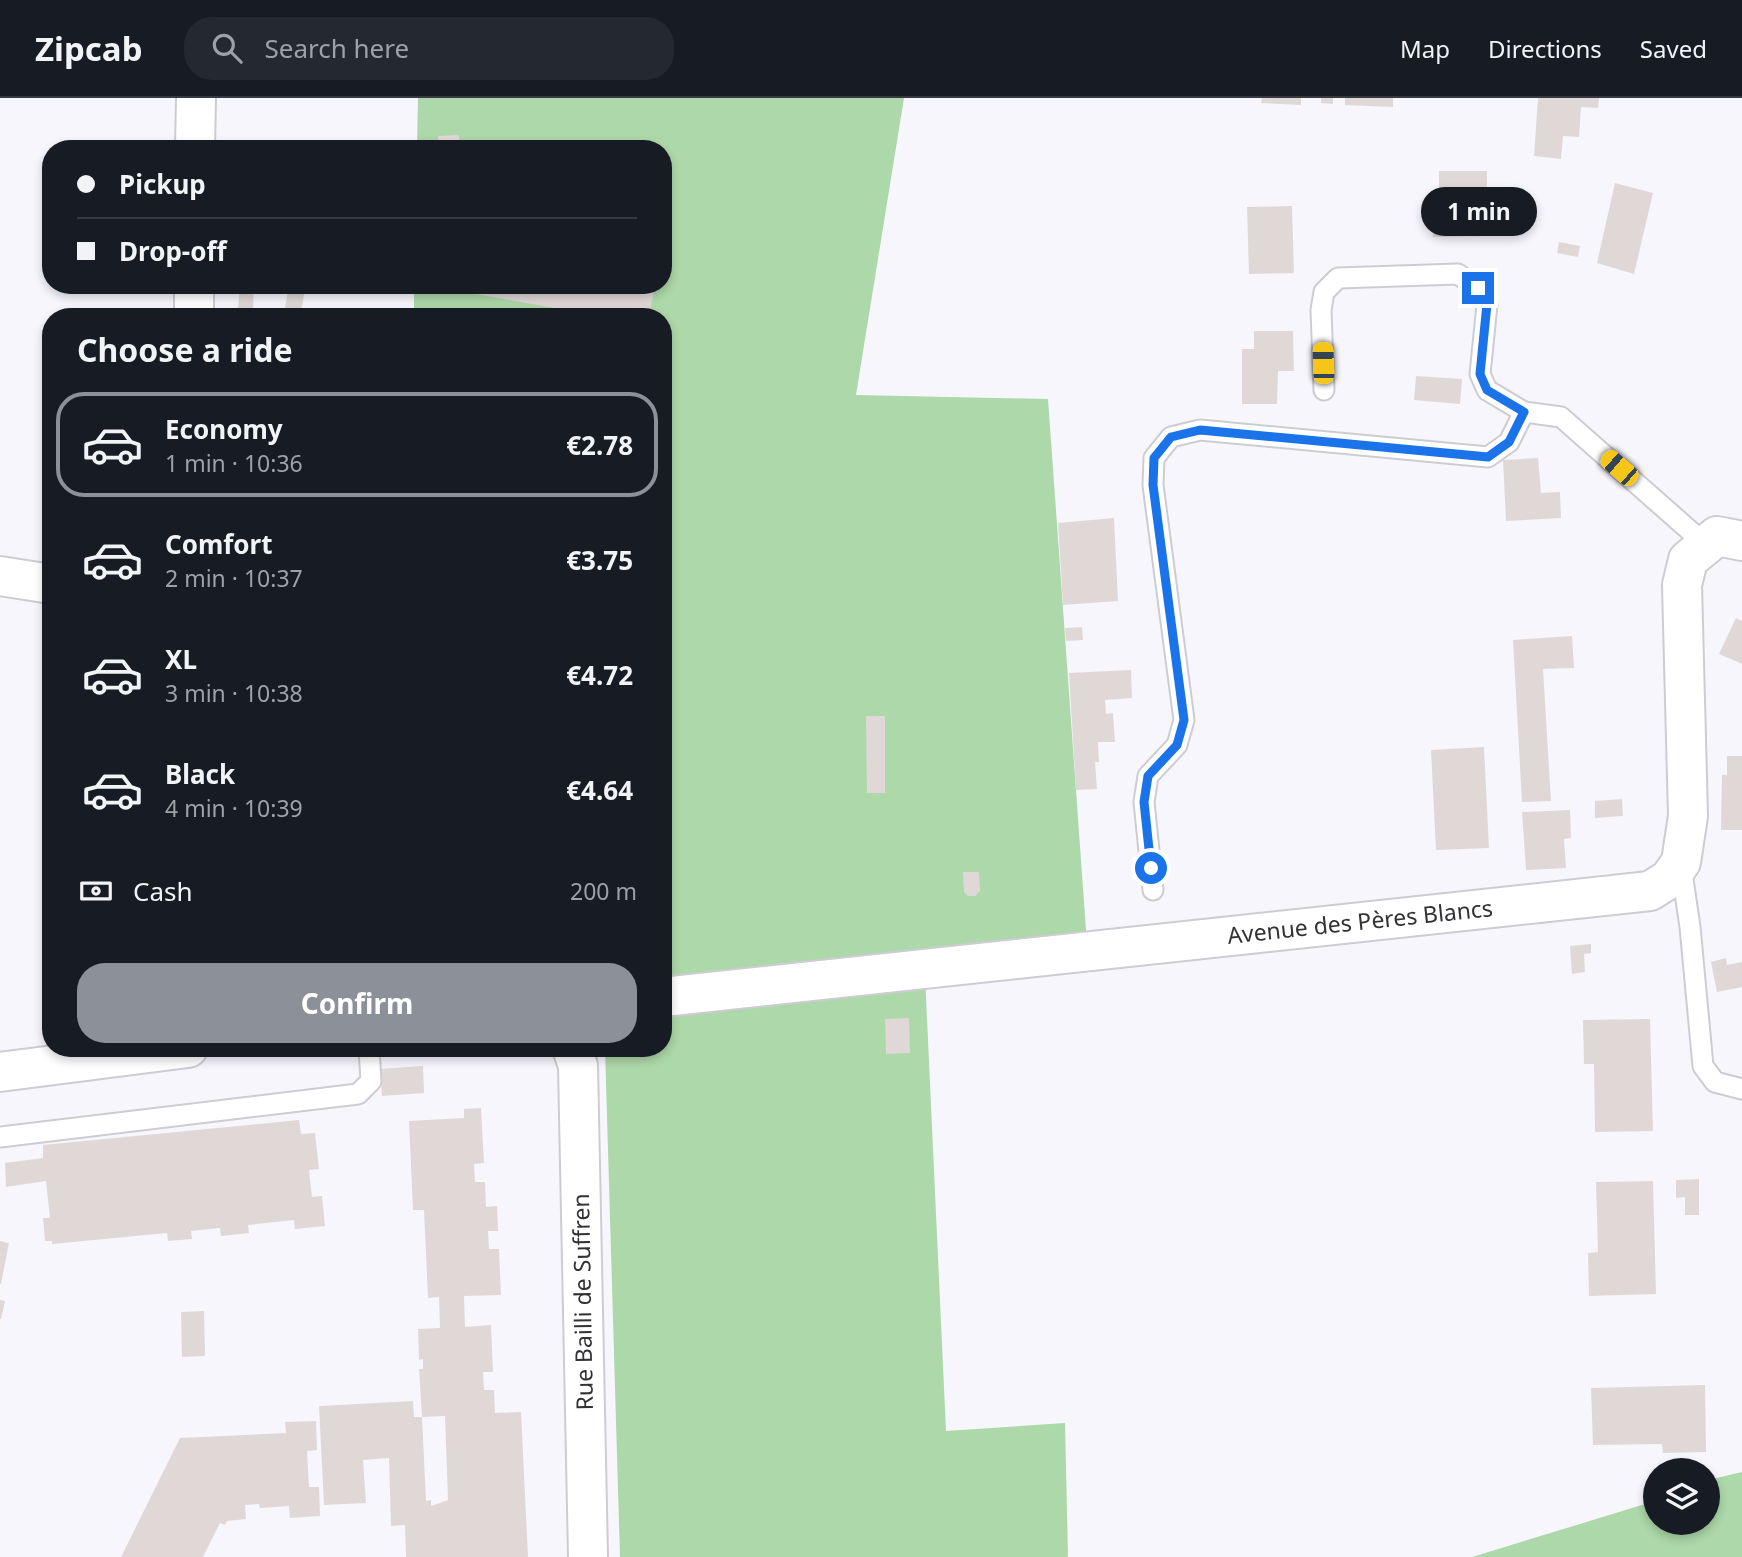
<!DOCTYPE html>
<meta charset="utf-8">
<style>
body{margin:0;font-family:"Noto Sans",sans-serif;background:#242831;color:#f1f3f6;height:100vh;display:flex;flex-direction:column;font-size:26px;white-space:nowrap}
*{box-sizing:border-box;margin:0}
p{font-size:23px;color:#9ea1a6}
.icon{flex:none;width:38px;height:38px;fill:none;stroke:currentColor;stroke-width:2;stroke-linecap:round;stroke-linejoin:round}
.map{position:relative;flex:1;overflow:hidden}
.drawer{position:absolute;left:42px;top:210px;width:630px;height:749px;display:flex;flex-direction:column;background:#171b24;border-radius:28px;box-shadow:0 4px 10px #0003}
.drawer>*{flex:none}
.guide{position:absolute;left:42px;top:42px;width:630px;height:154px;border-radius:28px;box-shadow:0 4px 10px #0003;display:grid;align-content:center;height:154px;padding:0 35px;background:#171b24}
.controls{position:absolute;left:1643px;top:1360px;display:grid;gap:14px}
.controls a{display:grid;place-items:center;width:77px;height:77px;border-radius:50%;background:#171b24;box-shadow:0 4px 10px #0003;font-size:35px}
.end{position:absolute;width:32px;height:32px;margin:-16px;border:9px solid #1a73e8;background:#fff;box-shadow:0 0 0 4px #fff}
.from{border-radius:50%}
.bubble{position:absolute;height:49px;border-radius:24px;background:#171b24;box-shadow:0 4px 10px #0003;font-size:23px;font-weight:700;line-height:49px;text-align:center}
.car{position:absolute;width:21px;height:42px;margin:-21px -10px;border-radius:9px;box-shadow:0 0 5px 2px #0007;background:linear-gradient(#f5c518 24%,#345 0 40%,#f5c518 0 76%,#345 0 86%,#f5c518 0)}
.guide b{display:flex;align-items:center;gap:24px;height:66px;font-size:26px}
.guide b+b{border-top:2px solid #363941}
.guide i{width:18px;height:18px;background:#f1f3f6}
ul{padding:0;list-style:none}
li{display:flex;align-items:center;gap:21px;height:105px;margin:0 14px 10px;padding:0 21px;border:4px solid transparent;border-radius:28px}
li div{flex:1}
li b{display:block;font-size:26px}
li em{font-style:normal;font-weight:700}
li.on{border-color:#8c9099}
li>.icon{width:63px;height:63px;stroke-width:1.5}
h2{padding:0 35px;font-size:32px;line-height:84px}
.pay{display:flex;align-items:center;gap:18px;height:77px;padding:0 35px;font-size:26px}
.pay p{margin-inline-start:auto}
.cta{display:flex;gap:14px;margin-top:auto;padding:14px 35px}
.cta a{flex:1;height:80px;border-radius:28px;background:#8c9099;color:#fff;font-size:28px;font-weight:700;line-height:80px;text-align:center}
header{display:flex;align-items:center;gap:42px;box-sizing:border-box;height:98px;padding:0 35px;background:#171b24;border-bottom:2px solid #363941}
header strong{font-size:33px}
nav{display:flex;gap:38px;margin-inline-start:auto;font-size:24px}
.search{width:490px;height:63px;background:#242831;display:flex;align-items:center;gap:18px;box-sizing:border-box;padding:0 24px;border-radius:28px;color:#9ea1a6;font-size:26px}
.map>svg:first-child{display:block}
.green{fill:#add8a9}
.building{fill:#e0d8d7}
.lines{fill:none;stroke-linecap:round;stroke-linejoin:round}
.lane-casing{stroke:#ceccd3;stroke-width:23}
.street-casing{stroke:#ceccd3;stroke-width:42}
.lane{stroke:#fff;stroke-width:19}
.street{stroke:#fff;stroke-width:38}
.route{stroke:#1a73e8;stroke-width:9}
.labels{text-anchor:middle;stroke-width:6;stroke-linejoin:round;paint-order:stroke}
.street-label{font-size:23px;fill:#323134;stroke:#fff}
</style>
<header>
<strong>Zipcab</strong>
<div class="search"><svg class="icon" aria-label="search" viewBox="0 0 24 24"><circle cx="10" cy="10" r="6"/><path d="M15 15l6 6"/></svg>Search here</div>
<nav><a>Map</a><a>Directions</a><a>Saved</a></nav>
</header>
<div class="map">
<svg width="1742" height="1459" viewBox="0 0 1742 1459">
<rect width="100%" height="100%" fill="#f7f6fd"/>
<g class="green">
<path d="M418 0H904L856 297 1048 301 1087 846 663 890V219H414V187H663V51H417Z"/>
<path d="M925 877 946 1333 1065 1325 1068 1459H620L605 950H663V908Z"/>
<path d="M1742 1374V1459H1472L1655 1403 1656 1424H1708V1382Z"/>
</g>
<g class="building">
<path d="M1262 0H1301V7L1261 5Z"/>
<path d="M1321 0H1333V6L1321 5Z"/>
<path d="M1345 0H1393V9L1345 7Z"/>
<path d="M1538 0H1599L1598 10 1581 9 1579 39 1563 38 1561 61 1534 58Z"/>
<path d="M459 37V51H439L438 38Z"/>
<path d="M1439 73H1487V106H1480V138L1433 139 1432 106 1439 107Z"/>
<path d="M1615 85 1653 95 1634 176 1597 165Z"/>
<path d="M1292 108 1294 175 1249 176 1247 109Z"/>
<path d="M1559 144 1580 148 1578 159 1557 155Z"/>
<path d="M240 187H254L253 211 238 210Z"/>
<path d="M289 187H306L301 213 285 210Z"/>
<path d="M449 187H655L649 219H605L448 191Z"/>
<path d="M1254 233H1293L1294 273H1278L1277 306H1242V251H1254Z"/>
<path d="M1416 278 1462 281 1460 306 1414 302Z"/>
<path d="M1538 360 1541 395 1560 394 1561 420 1506 423 1503 362Z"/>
<path d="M1114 420 1118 503 1063 507 1058 425Z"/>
<path d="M1736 520 1742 523V566L1719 556Z"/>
<path d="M1082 529 1083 542 1066 543 1065 530Z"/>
<path d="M1572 538 1574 570 1543 571 1551 703 1522 704 1513 542Z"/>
<path d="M1131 572 1132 600 1105 602 1106 616 1113 615 1115 644H1098L1099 664H1095L1097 691 1076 692 1069 575Z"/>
<path d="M866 618H885V695H867Z"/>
<path d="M1484 649 1489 750 1436 752 1431 652Z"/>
<path d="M1727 658H1742V732H1721L1722 677H1727Z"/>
<path d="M1622 701 1623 718 1595 720V703Z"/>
<path d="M1570 712 1571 740 1564 741 1566 770 1526 772 1522 714Z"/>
<path d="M963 774H979L980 793 975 798H968L964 794Z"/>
<path d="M1591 846V855L1584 856 1585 874 1572 876 1570 848Z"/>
<path d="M1726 860 1727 867 1742 864V889L1717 894 1711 864Z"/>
<path d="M909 920 910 955 886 956 885 921Z"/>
<path d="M1650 921 1653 1033 1595 1034 1594 966H1584L1583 922Z"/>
<path d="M423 968 424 995 382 998 380 971Z"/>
<path d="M481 1010 484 1065 474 1066 475 1084H485L486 1109 497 1108 498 1133H488L489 1151H499L501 1197 464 1198 465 1229 491 1227 493 1274H483L484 1292H494L495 1315 521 1314 528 1459H406L405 1427 391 1428 389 1360 363 1362 366 1405 324 1407 319 1308 413 1303 414 1319H422L426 1403 431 1402V1408L448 1402 445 1318 422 1319 419 1271H423V1261L419 1262 418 1231 440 1230 439 1199 428 1200 424 1112H413L409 1023 464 1020V1011Z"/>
<path d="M299 1022 301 1036 315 1035 319 1071 309 1072 312 1099 322 1098 325 1128 295 1131 294 1122 248 1127 249 1135 221 1138 220 1130 191 1133 192 1141 168 1143 167 1135 52 1146V1143H45L43 1120H50L46 1083 6 1089 5 1065 43 1060V1047Z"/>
<path d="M1699 1081V1117H1685V1099L1676 1100V1082Z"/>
<path d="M1653 1083 1656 1196 1589 1198 1588 1155 1598 1154 1596 1084Z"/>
<path d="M0 1143 9 1145 1 1186H0Z"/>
<path d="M0 1202 5 1203 1 1221H0Z"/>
<path d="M204 1213 205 1258 182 1259 181 1214Z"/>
<path d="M1705 1287 1706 1354 1663 1355 1662 1346 1593 1347 1591 1290Z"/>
<path d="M316 1323 317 1352 307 1353 309 1389H319L320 1418 290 1420 289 1408 260 1410 259 1406 245 1407 246 1421 227 1423 225 1427 220 1425 203 1459H121L180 1340 286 1335 285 1324Z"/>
</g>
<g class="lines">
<g class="lane-casing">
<g id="lane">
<path d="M1324 292 1321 212 1324 194 1338 180 1458 176 1477 190 1487 207 1480 276 1487 292 1524 314 1561 319 1705 446"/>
<path d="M1681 768 1690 829 1703 968 1715 984 1742 991"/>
<path d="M1153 792 1144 704 1148 678 1177 647 1184 622 1153 387 1154 360 1171 339 1200 332 1488 359 1509 344 1524 314"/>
<path d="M0 1039 358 996 371 983 369 950"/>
</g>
</g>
<g class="street-casing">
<g id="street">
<path d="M195 51 196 0"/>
<path d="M194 187V219"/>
<path d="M0 478 51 486"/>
<path d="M663 899 1650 793 1669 781 1681 764 1688 718 1682 487 1688 462 1717 438 1742 443"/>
<path d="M572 950 578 968 588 1459"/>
<path d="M0 974 188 950"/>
</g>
</g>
<use href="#lane" class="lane"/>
<use href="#street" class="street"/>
</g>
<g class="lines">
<path class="route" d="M1151 770 1144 704 1148 678 1177 647 1184 622 1153 387 1154 360 1171 339 1200 332 1488 359 1509 344 1524 314 1487 292 1480 276 1487 206 1478 190"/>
</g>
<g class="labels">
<g class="street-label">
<text transform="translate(1360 824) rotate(-6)" y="8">Avenue des Pères Blancs</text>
<text transform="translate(583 1204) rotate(-91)" y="8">Rue Bailli de Suffren</text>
</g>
</g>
</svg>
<div class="controls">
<a><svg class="icon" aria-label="layers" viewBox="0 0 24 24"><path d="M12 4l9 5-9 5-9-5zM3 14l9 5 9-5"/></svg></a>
</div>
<i class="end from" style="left:1151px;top:770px"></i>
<i class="end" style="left:1478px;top:190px"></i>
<div class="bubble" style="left:1421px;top:89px;width:116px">1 min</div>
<i class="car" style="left:1323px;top:265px;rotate:358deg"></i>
<i class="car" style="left:1619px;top:370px;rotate:311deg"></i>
<div class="guide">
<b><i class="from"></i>Pickup</b>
<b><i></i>Drop-off</b>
</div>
<section class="drawer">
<h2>Choose a ride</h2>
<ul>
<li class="on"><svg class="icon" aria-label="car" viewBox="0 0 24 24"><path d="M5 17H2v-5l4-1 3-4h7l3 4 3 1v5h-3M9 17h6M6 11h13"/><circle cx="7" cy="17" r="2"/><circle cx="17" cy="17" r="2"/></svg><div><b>Economy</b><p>1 min · 10:36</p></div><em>€2.78</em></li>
<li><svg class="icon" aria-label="car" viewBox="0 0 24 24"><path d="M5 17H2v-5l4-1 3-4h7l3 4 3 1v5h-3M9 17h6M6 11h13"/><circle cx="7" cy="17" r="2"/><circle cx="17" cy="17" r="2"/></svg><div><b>Comfort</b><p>2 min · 10:37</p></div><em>€3.75</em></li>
<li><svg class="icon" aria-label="car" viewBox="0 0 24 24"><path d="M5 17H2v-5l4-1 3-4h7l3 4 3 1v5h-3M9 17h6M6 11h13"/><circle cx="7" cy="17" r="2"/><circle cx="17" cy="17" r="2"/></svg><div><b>XL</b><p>3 min · 10:38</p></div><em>€4.72</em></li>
<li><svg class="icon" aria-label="car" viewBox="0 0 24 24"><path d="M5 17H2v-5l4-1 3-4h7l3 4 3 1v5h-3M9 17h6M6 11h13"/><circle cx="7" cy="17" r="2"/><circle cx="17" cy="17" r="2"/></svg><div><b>Black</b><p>4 min · 10:39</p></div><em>€4.64</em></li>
</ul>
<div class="pay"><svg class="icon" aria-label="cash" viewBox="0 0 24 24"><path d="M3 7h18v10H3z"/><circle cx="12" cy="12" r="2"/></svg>Cash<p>200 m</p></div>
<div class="cta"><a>Confirm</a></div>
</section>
</div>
